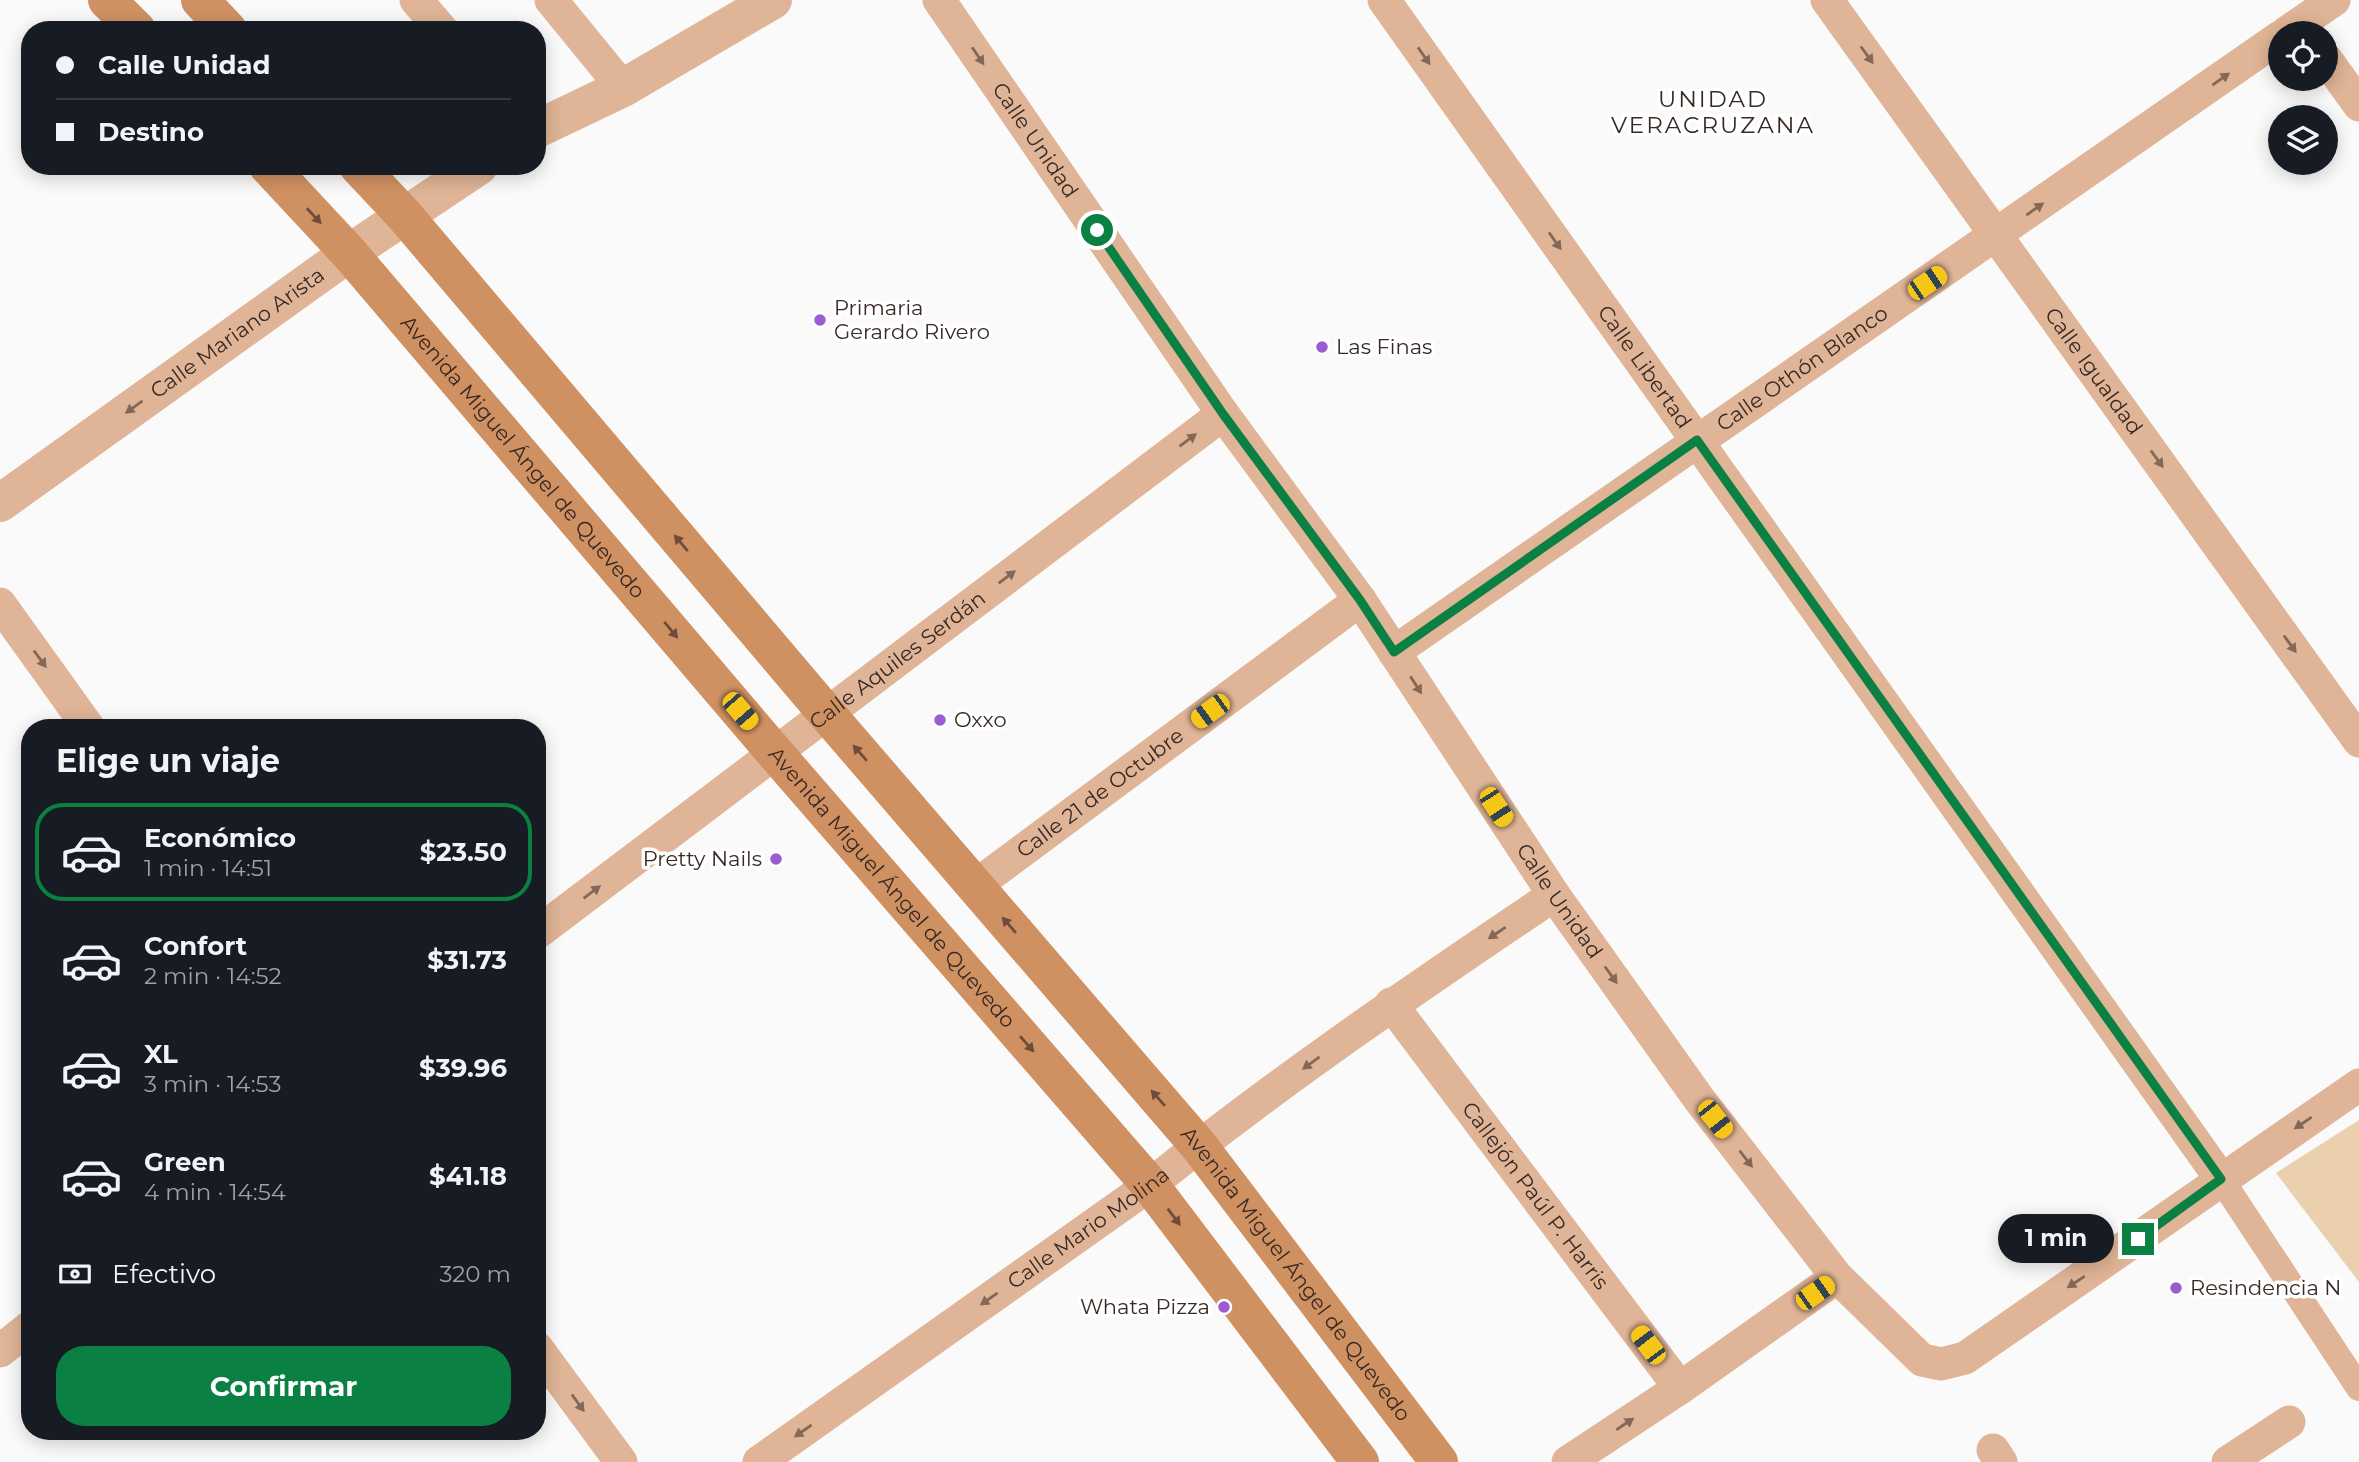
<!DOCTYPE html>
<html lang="es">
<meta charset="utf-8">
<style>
body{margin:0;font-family:Montserrat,sans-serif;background:#242831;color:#f1f3f6;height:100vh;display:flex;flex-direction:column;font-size:26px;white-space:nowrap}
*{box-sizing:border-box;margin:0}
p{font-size:23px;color:#9ea1a6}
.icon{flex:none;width:38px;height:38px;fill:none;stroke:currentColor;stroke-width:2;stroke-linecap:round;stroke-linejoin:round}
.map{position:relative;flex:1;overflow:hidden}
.side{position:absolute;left:21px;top:719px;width:525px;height:721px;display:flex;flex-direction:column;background:#171b24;border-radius:28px;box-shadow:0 4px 18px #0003}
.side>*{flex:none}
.top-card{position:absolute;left:21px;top:21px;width:525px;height:154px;border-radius:28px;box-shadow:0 4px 18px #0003;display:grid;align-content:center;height:154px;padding:0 35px;background:#171b24}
.buttons{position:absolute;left:2268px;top:21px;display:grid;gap:14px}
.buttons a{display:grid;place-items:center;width:70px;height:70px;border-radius:50%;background:#171b24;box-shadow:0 4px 18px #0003;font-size:35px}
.end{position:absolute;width:32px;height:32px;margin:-16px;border:9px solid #0b8043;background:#fff;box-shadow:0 0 0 4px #fff}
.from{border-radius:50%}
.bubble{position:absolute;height:49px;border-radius:24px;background:#171b24;box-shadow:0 4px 18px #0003;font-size:23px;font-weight:700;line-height:49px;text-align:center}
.car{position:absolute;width:21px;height:42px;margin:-21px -10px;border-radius:9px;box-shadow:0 0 5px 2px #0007;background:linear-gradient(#f5c518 24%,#345 0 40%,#f5c518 0 76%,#345 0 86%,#f5c518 0)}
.top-card b{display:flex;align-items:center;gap:24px;height:66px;font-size:26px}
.top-card b+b{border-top:2px solid #363941}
.top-card i{width:18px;height:18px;background:#f1f3f6}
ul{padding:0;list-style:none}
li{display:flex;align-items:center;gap:21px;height:98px;margin:0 14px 10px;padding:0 21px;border:4px solid transparent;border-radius:28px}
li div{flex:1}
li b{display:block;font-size:26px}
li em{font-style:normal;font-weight:700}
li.on{border-color:#0b8043}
li>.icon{width:63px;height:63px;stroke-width:1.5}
h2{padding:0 35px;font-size:32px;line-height:84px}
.pay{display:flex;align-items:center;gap:18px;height:77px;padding:0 35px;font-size:26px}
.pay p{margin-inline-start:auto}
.cta{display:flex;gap:14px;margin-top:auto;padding:14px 35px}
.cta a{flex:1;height:80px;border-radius:28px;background:#0b8043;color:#fff;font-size:28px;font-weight:700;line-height:80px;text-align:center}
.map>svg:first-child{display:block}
.green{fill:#ebd0ad}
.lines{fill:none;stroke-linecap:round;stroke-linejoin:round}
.pedestrian{stroke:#e0b496;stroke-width:26}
.minor{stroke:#e0b496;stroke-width:33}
.tertiary{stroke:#e0b496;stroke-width:38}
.secondary{stroke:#d09162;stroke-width:38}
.oneway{fill:#846857}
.oneway2{fill:#6d4d3a}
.route{stroke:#0b8043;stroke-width:9}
.poi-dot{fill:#9b5bd1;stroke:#fff;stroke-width:2.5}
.labels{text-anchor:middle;stroke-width:7;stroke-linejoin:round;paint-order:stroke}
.street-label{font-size:21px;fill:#382924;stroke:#fff}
.poi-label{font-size:21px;fill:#382924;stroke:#fff;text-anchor:start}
.neighbourhood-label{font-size:23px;letter-spacing:2px;fill:#382924;stroke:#fff}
</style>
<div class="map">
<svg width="2359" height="1462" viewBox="0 0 2359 1462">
<rect width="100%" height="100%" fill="#fafafa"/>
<path class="green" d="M2359 1120V1282L2276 1173Z"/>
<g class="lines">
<path class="pedestrian" d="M2221 1179 2359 1388"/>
<g class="minor">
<path d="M416 0 442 30"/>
<path d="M551 0 623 88"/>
<path id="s1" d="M939 0 1223 414 1360 600 1554 895 1699 1099 1837 1277 1922 1360 1941 1364 1965 1358 2359 1085"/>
<path id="s2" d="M1384 0 2221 1179"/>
<path id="s3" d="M1827 0 2359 741"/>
<path d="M2286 33 2334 0"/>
<path d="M2326 59 2359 105"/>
<path d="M0 604 89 728"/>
<path id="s4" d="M1394 652 2280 37"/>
<path id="s5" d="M975 886 1360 600"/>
<path id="s6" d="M537 933 1223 414"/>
<path id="s7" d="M1391 1004 1680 1388"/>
<path d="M537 1348 621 1462"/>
<path d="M0 1351 30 1327"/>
<path d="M1993 1450 2001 1462"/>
<path id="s8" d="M759 1462 1150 1185C1279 1081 1416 988 1554 895"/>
<path d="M1568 1462 1680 1388 1837 1277"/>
<path d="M2228 1462 2289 1422"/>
</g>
<g class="tertiary">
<path d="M537 129 623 88 773 0"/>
<path id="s9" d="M0 503 349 253 479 166"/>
</g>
<g class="secondary">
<path d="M107 0 137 30"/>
<path d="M200 0 228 30"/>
<path id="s10" d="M268 166 349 253 775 753 1150 1185 1360 1462"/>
<path id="s11" d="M358 166 404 215 827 714 1199 1146 1439 1462"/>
</g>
</g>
<defs><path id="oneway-solid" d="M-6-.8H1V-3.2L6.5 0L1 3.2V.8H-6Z" transform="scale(1.75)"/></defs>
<g class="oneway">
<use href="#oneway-solid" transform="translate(1867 55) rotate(54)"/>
<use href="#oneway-solid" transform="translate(978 56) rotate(56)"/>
<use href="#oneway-solid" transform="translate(1424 56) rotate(55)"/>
<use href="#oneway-solid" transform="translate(2221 79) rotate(-35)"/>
<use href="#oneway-solid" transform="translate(2035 209) rotate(-35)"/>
<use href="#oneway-solid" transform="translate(1555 241) rotate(55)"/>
<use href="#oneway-solid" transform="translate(134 407) rotate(144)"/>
<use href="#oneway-solid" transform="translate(1188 440) rotate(-37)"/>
<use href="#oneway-solid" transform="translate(2157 459) rotate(54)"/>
<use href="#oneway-solid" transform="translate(1007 577) rotate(-37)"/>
<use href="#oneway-solid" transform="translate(2290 644) rotate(54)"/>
<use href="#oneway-solid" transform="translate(40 659) rotate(54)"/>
<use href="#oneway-solid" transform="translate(1416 685) rotate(57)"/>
<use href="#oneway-solid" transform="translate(592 892) rotate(-37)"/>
<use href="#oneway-solid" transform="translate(1497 933) rotate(146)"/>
<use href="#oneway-solid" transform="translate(1611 975) rotate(54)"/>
<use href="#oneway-solid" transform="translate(1311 1063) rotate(144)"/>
<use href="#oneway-solid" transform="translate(2303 1123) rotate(146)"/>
<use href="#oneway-solid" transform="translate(1746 1159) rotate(52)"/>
<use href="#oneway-solid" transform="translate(2076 1282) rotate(146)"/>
<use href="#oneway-solid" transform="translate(989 1299) rotate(145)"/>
<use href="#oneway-solid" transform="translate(578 1403) rotate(54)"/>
<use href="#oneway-solid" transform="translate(1625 1424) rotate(-34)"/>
<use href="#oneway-solid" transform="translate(803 1431) rotate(145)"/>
</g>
<g class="oneway2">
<use href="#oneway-solid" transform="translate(314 216) rotate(47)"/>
<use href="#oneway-solid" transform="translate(681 543) rotate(-130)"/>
<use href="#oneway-solid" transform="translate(671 630) rotate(50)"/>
<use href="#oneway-solid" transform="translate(860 753) rotate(-131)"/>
<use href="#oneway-solid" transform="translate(1009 925) rotate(-131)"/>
<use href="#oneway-solid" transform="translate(1027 1044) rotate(49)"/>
<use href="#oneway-solid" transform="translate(1158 1098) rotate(-131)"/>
<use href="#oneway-solid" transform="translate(1174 1217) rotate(53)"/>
</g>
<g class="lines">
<path class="route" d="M1097 230 1223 414 1360 600 1394 652 1697 440 2221 1179 2138 1239"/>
</g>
<g class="poi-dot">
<circle cx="820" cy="320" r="7"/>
<circle cx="1322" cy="347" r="7"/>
<circle cx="940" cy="720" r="7"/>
<circle cx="776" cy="859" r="7"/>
<circle cx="2176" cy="1288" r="7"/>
<circle cx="1224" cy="1307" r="7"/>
</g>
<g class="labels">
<g class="street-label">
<text dy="7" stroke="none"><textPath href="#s1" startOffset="170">Calle Unidad</textPath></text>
<text dy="7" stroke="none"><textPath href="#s9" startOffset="292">Calle Mariano Arista</textPath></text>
<text dy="7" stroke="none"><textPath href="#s2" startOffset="450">Calle Libertad</textPath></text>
<text dy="7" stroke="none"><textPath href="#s4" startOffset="497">Calle Othón Blanco</textPath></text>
<text dy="7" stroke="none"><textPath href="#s3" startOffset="457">Calle Igualdad</textPath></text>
<text dy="7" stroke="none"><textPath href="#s10" startOffset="387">Avenida Miguel Ángel de Quevedo</textPath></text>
<text dy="7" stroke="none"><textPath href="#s6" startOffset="452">Calle Aquiles Serdán</textPath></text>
<text dy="7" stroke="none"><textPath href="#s5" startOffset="156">Calle 21 de Octubre</textPath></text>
<text dy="7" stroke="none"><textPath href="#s10" startOffset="954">Avenida Miguel Ángel de Quevedo</textPath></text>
<text dy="7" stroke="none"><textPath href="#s1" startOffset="1094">Calle Unidad</textPath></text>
<text dy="7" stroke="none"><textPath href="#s7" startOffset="240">Callejón Paúl P. Harris</textPath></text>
<text dy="7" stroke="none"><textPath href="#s8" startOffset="404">Calle Mario Molina</textPath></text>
<text dy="7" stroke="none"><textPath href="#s11" startOffset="1452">Avenida Miguel Ángel de Quevedo</textPath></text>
</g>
<g class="poi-label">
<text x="834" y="315">Primaria<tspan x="834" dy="24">Gerardo Rivero</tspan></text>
<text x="1336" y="354">Las Finas</text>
<text x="954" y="727">Oxxo</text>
<text x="762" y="866" text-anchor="end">Pretty Nails</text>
<text x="2190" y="1295">Resindencia N</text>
<text x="1210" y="1314" text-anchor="end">Whata Pizza</text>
</g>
<g class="neighbourhood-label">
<text x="1713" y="107">UNIDAD<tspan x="1713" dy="26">VERACRUZANA</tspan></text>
</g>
</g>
</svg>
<div class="buttons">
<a><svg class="icon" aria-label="locate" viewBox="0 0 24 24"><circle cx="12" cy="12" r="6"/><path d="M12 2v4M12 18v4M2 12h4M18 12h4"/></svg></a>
<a><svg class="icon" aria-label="layers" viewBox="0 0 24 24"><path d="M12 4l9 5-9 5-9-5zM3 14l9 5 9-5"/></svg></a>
</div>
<i class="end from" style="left:1097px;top:230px"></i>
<i class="end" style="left:2138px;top:1239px"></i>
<div class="bubble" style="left:1998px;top:1214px;width:116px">1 min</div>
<i class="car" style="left:1927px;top:283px;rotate:56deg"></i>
<i class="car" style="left:740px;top:711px;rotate:139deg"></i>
<i class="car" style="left:1210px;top:711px;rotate:234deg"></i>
<i class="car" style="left:1496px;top:807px;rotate:147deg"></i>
<i class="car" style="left:1715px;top:1119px;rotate:142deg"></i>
<i class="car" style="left:1815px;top:1293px;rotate:55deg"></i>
<i class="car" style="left:1648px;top:1345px;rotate:323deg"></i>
<div class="top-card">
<b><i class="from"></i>Calle Unidad</b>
<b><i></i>Destino</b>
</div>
<section class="side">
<h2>Elige un viaje</h2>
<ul>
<li class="on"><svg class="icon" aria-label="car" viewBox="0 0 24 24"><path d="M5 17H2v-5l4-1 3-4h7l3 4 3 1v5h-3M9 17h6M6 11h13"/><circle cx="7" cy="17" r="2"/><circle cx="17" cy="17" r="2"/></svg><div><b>Económico</b><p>1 min · 14:51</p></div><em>$23.50</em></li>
<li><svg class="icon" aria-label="car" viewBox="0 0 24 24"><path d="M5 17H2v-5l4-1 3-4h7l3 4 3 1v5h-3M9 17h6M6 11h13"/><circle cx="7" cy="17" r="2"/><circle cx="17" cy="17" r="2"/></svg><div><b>Confort</b><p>2 min · 14:52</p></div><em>$31.73</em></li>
<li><svg class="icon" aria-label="car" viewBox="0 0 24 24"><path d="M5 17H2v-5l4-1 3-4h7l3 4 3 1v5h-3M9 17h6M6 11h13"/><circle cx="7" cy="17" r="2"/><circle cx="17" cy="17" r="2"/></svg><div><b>XL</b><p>3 min · 14:53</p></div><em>$39.96</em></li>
<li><svg class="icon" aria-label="car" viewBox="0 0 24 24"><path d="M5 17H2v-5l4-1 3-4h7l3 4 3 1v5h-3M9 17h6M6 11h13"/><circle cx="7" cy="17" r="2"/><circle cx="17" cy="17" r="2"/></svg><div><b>Green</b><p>4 min · 14:54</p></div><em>$41.18</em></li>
</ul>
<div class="pay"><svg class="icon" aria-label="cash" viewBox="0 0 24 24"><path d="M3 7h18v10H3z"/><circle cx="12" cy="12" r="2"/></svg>Efectivo<p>320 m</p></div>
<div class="cta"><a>Confirmar</a></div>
</section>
</div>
